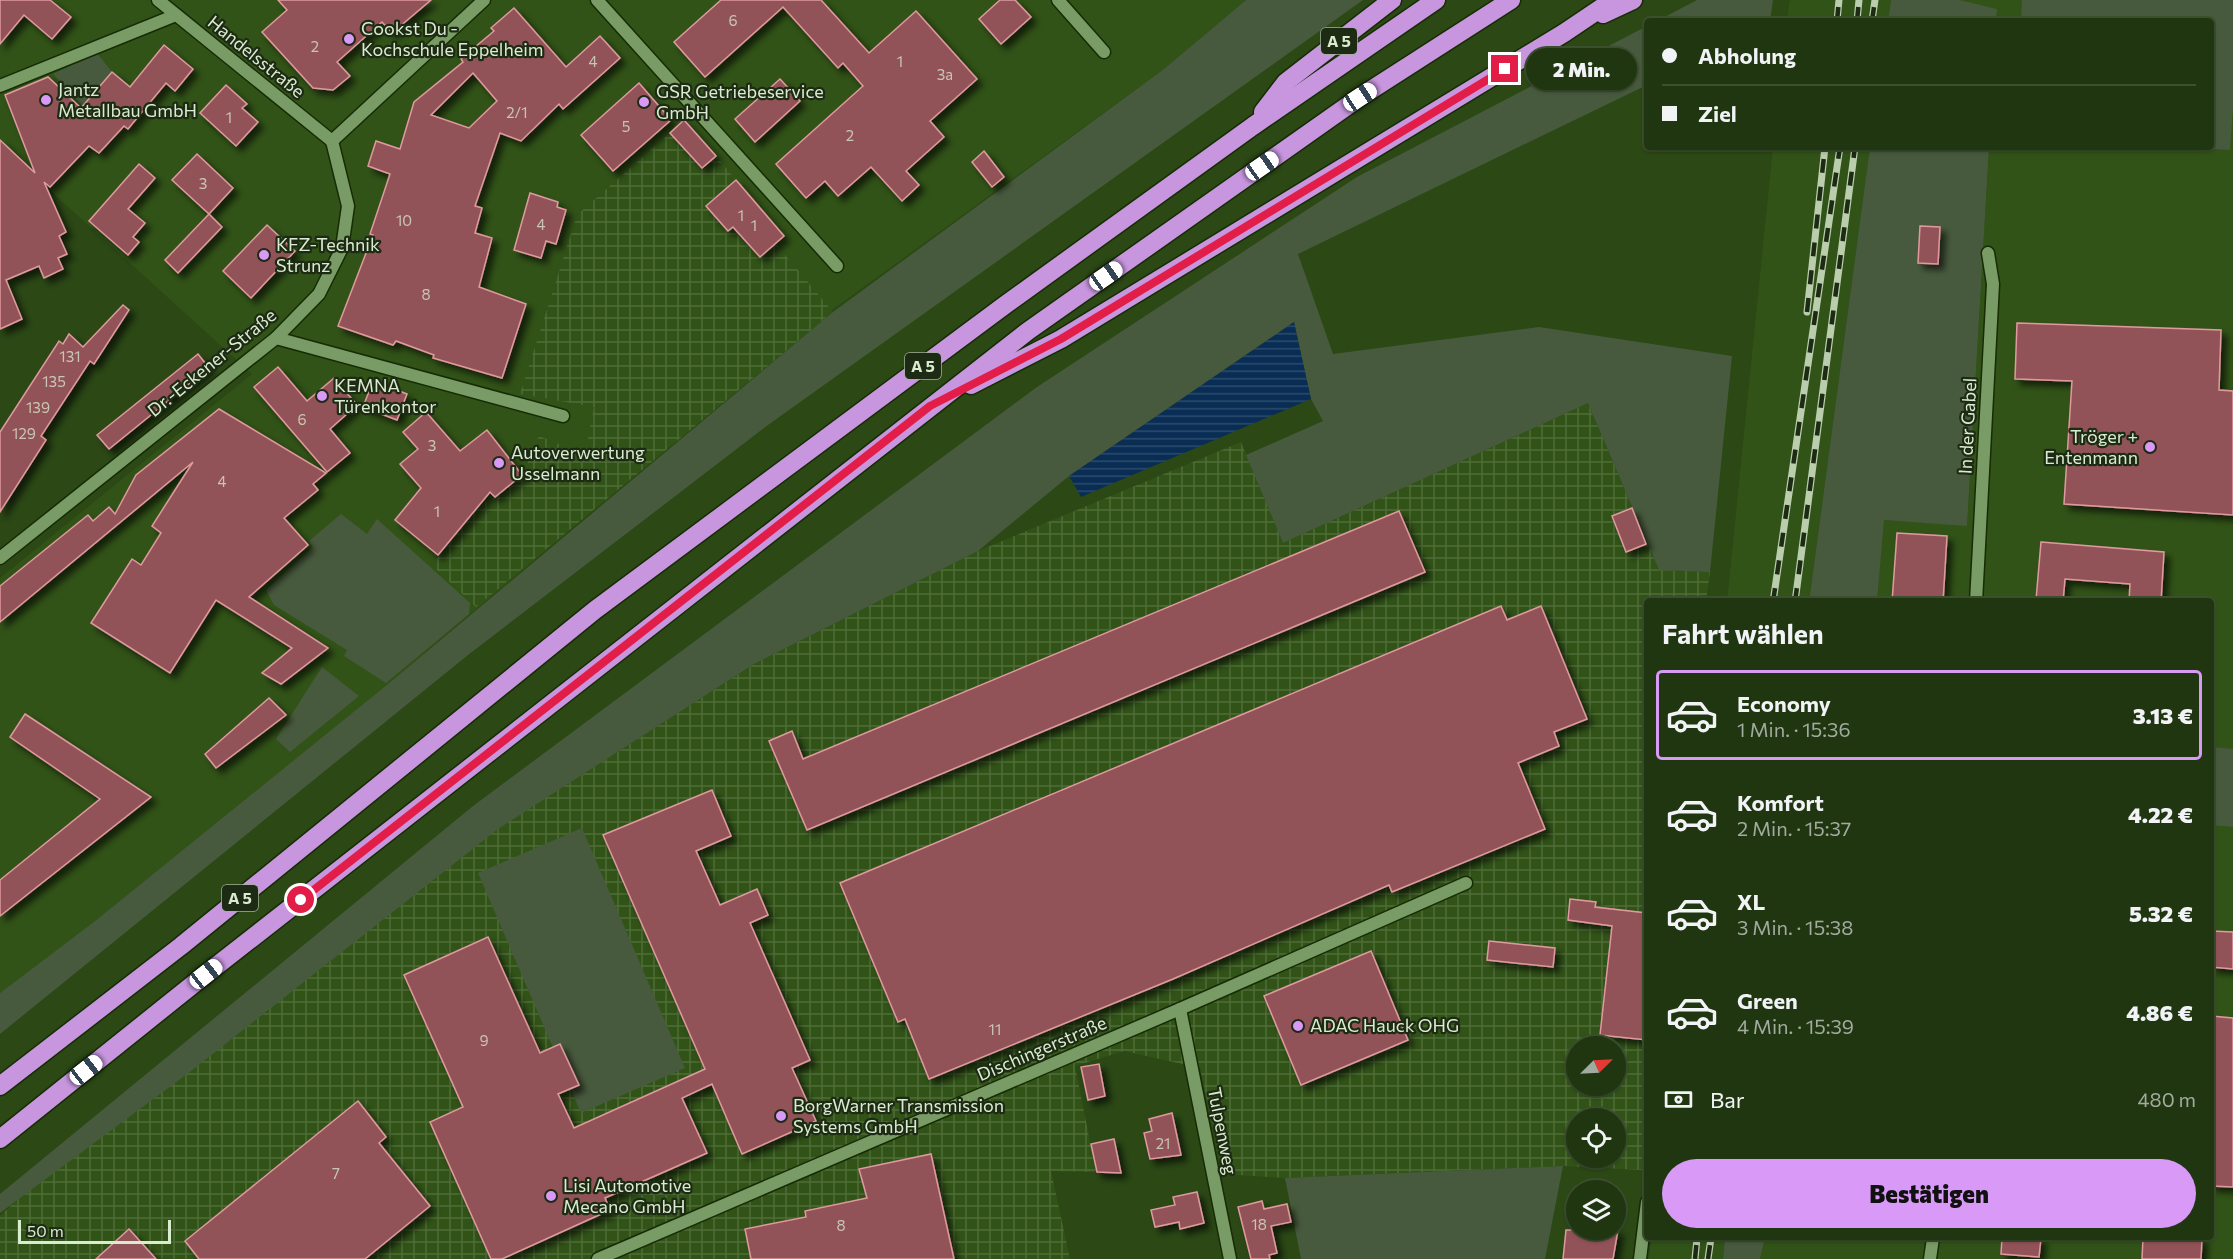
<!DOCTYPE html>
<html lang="de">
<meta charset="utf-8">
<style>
body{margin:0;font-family:Commissioner,sans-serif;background:#283e19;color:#f1f3f6;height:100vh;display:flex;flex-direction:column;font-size:22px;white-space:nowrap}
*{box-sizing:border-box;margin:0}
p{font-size:20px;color:#a2ab9f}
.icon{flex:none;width:33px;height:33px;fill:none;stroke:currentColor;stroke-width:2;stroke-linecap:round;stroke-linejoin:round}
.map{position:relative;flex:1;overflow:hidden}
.side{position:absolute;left:1644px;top:598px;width:570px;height:642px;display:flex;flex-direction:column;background:#203610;border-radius:6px;box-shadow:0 2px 4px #0004,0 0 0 2px #3d5030}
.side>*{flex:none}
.top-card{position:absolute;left:1644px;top:18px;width:570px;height:132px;border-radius:6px;box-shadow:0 2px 4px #0004,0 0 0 2px #3d5030;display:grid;align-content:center;height:132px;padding:0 18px;background:#203610}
.needle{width:39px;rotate:66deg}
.tools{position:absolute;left:1566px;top:1036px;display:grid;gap:12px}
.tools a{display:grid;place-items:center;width:60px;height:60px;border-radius:50%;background:#203610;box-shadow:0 2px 4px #0004,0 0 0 2px #3d5030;font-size:30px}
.scale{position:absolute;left:18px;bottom:15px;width:153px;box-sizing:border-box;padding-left:6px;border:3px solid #daecd0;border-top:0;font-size:16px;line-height:21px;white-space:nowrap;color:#daecd0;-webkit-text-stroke:4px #1d2a14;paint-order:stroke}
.end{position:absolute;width:27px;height:27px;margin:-14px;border:8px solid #e11d48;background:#fff;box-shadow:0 0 0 3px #fff}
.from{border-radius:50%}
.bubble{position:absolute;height:42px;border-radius:21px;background:#203610;box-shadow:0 2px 4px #0004,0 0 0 2px #3d5030;font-size:20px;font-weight:800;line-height:42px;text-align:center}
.car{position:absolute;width:18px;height:36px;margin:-18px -9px;border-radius:8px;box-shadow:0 0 4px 2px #0007;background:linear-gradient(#fff 24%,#345 0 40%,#fff 0 76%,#345 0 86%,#fff 0)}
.top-card b{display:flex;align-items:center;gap:21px;height:57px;font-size:22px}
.top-card b+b{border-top:2px solid #3d5030}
.top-card i{width:15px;height:15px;background:#f1f3f6}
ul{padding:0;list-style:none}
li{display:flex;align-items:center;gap:18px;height:90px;margin:0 12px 9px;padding:0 6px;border:3px solid transparent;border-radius:6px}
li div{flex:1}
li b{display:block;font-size:22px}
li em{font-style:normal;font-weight:800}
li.active{border-color:#d99af7}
li>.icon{width:54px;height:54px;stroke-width:1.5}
h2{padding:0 18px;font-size:27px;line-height:72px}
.pay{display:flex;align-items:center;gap:15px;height:66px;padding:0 18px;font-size:22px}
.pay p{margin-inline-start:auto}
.button{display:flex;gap:12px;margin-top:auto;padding:12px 18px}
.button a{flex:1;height:69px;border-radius:36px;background:#d99af7;color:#111;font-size:24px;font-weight:800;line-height:69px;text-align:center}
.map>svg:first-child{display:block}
.built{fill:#315317}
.industrial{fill:url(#industrial-grid);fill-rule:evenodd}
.green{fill:#485a3d}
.water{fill:url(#water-rules)}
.building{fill:#925258;stroke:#e09a9f;stroke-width:1.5;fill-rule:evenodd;filter:url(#shadow)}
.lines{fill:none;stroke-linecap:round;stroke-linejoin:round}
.minor-casing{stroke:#162c05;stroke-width:15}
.motorway-casing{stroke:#162c05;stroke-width:21}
.minor{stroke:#799b65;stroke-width:12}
.motorway{stroke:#c796df;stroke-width:18}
.rail-casing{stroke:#baceae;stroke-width:7}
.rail{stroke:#1d2a14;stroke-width:4.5;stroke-dasharray:14;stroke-linecap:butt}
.route{stroke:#e11d48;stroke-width:8}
.poi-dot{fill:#d99af7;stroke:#1d2a14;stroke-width:2}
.labels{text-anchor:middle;stroke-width:4.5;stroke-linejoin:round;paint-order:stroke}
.number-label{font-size:15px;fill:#c8c6b2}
.shield{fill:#1d2a14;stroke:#a1b298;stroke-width:1.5}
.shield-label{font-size:16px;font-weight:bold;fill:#daecd0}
.poi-label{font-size:18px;fill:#daecd0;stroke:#1d2a14;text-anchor:start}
.street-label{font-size:18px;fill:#daecd0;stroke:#1d2a14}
</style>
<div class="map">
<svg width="2233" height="1259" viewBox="0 0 2233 1259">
<defs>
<pattern id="industrial-grid" width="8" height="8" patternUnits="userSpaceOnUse" patternTransform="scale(1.5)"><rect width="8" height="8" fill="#315317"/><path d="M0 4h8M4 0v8" fill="none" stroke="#4e6c38"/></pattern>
<pattern id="water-rules" width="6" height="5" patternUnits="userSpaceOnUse" patternTransform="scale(1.5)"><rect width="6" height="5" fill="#092d54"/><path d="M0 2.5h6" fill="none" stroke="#2c4c6c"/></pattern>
<filter id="shadow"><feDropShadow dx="5.5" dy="5.5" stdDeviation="3" flood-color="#0009"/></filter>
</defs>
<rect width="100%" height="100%" fill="#2b4815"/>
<g class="built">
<path d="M0 0H1246L1164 69 814 323 388 684 95 921 0 993V578L252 374 0 145Z"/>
<path d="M1790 0H1891L1888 21H1787Z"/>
<path d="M1960 0H2233V1259H1760L1765 1238H2211V602L1877 601 1883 520 1967 525 1989 147H2211V21H1996L1997 9Z"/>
<path d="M1773 147H1870L1809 601 1727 602Z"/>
<path d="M1652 1238H1725L1723 1259H1649Z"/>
</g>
<g class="industrial">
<path d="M670 133 702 168 716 156 736 180 706 206 727 231 733 227 760 257 776 244 833 312 476 607 432 565 479 505 495 497 522 475 539 436 585 455 594 407 520 394 577 215Z"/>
<path d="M1588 403 1659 570 1710 572 1706 601 1647 602V1147L1643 1170 1563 1166 1285 1178 1223 1174 1200 1068 1124 1051 1075 1066 1096 1172 1051 1171 1070 1259H0V1216L115 1107 375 895 569 783 754 664 978 551 1241 442 1283 543ZM1576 1047H1616V1086H1576ZM1576 1119H1616V1158H1576Z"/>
</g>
<g class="green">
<path d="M1246 0H1363L768 425 468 655 0 1034V993L95 921 388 684 833 312 1164 69Z"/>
<path d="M1697 0H1773L1770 21H1657Z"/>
<path d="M1891 0H1960L1997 9 1996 21H1888Z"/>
<path d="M2022 0H2233V107L2230 150 2186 147H2211V21H2021Z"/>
<path d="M1647 26V85L1298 254 1333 354 1539 327 1732 356 1710 572 1659 570 1588 403 1283 543 1246 455 1323 421 1311 399 1294 322 1069 476 978 551 754 664 498 829 191 1071 0 1213V1194L473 806 1037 387 1357 177Z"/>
<path d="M97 53 112 72 83 106 53 74Z"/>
<path d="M1870 147H1989L1967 526 1884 520 1877 601 1809 602Z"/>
<path d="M341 514 367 534 377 519 470 603 469 614 386 683 344 656 347 650 274 605 266 590 313 547 309 541Z"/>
<path d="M322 667 359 696 290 752 276 739Z"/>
<path d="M2211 747 2233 749V827L2211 825Z"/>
<path d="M582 828 685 1068 581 1113 478 873Z"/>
<path d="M1563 1166 1545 1259H1301L1285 1178Z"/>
<path d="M1725 1238H1765L1760 1259H1723Z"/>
</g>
<path class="water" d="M1294 322 1311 399 1081 497 1069 476Z"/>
<g class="building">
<path d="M0 0H50L71 17 52 39 24 15 0 44Z"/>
<path d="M278 0H431L392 33 382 22 337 62 350 76 333 90 313 88 262 32 287 10Z"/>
<path d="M721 0H821L869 53 916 11 977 79 930 121 944 137 906 171 919 185 902 201 871 167 838 196 825 181 806 198 776 164 863 86 843 63 838 68 783 7 705 77 674 42Z"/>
<path d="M1000 0H1015L1031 17 1001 44 979 19Z"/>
<path d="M514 8 566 67 600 36 620 58 563 109 559 104 521 141 500 133 475 206 482 208 475 233 492 238 479 287 526 304 502 378 433 358 434 355 396 341 393 345 338 326 373 235 370 234 390 174 368 166 376 141 400 149 414 102 463 62 461 59 494 31 491 28ZM473 73 497 101 469 128 431 115Z"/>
<path d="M164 45 193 69 175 91 166 83 128 129 124 126 99 153 89 146 50 187 44 182 66 232 59 236 67 254 58 258 63 269 44 278 39 266 6 280 22 319 0 329V140L35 173 5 95 48 77 81 108 112 72 130 87Z"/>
<path d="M780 79 800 101 755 142 735 119Z"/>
<path d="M639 83 671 120 613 171 581 135Z"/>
<path d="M226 85 247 104 242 108 258 122 236 146 200 113Z"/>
<path d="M684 120 716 156 702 168 670 133Z"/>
<path d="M984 151 1004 177 992 187 972 162Z"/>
<path d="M197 154 233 188 209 214 172 180Z"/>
<path d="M139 164 155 178 128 209 145 223 133 237 139 242 128 255 89 221Z"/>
<path d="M736 180 784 236 760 257 733 227 728 231 706 206Z"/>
<path d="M530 193 558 202 557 207 566 210 556 244 546 241 541 258 514 250Z"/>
<path d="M209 214 222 227 178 273 165 260Z"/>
<path d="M267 225 295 251 251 298 223 271Z"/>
<path d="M1920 226 1940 227 1938 264 1918 263Z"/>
<path d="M123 305 129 310 94 364 90 361 41 436 46 440 0 512V432L59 341 63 344 69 334 83 347Z"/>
<path d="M2017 323 2221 330 2219 390 2233 391V515L2064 504 2072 381 2015 379Z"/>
<path d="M198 354 209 368 109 449 97 435Z"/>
<path d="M278 367 307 401 334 378 357 405 330 429 350 453 327 472 254 387Z"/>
<path d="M373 381 407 394 397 420 363 407Z"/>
<path d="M219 409 326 473 313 484 318 490 284 518 308 545 249 597 328 648 281 684 262 673 292 648 216 600 170 673 91 623 132 559 141 565 161 533 152 526 193 462 0 622V586L88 515 93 521 109 507 115 514 136 475Z"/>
<path d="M426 412 460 451 487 430 522 475 495 497 490 492 438 555 395 520 421 488 400 464 418 449 403 432Z"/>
<path d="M1632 508 1646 544 1626 552 1612 516Z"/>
<path d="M1399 511 1425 572 807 830 769 741 792 731 803 759Z"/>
<path d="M1897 533 1947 536 1943 602H1892Z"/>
<path d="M2041 542 2164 552 2161 602H2129L2130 584 2065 579 2063 602 2036 600Z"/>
<path d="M1501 606 1507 620 1541 606 1587 719 1554 732 1559 746 1518 763 1545 829 1392 892 1389 885 1173 979 929 1079 905 1019 898 1022 840 883Z"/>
<path d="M269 698 286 715 216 768 205 754Z"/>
<path d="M25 714 151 797 0 916V880L100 799 10 737Z"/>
<path d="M712 790 731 836 696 851 720 905 757 889 768 915 750 923 810 1060 792 1068 816 1121 742 1154 712 1084 682 1098 707 1153 605 1198 610 1210 502 1259H491L430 1122 463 1107 404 975 488 937 540 1053 560 1044 579 1085 558 1094 574 1128 705 1069 603 835Z"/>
<path d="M1570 899 1596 902 1595 907 1647 913V1040L1600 1035 1612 926 1568 920Z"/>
<path d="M2211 931 2233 932V969L2211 967Z"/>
<path d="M1489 941 1555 948 1553 967 1487 960Z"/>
<path d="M1371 951 1408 1040 1301 1085 1264 996Z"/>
<path d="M2211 1016 2233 1018V1187L2211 1186Z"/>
<path d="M1099 1064 1105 1096 1088 1100 1081 1067Z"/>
<path d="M358 1101 386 1137 379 1143 430 1206 365 1259H199L185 1241Z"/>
<path d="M1172 1113 1181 1155 1150 1159 1144 1133 1152 1131 1149 1119Z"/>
<path d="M1114 1139 1121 1173 1097 1172 1091 1144Z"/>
<path d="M931 1154 954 1259H751L745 1229 806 1217 805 1211 867 1198 859 1169Z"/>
<path d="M1197 1192 1204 1223 1180 1229 1179 1222 1155 1227 1151 1210 1175 1205 1173 1197Z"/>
<path d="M1262 1201 1264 1209 1287 1204 1291 1222 1271 1226 1277 1253 1269 1255 1270 1259H1251L1238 1207Z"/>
<path d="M129 1229 156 1259H96Z"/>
<path d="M1566 1230H1618L1613 1259H1563Z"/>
<path d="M2002 1238H2041L2039 1257 2001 1254Z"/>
<path d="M2143 1238H2202L2201 1259H2142Z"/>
</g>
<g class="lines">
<g class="minor-casing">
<g id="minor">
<path d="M158 0 332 141"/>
<path d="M597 0 837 266"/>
<path d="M1058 0 1104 52"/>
<path d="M0 86 176 15"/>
<path d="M332 141 484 0"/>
<path d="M276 338 563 416"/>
<path d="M0 558 276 338 319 294 342 248 348 206 332 141"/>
<path d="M1976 602 1993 284 1988 253"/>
<path d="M1180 1009 1230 1259"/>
<path d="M598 1259 1180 1009 1466 883"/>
<path d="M1640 1259 1647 1202"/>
<path d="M1930 1259 1933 1238"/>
</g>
</g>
<g class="motorway-casing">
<g id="motorway">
<path d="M1603 14 1633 0"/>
<path d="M1263 112 1286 82 1392 0"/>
<path d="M971 385 1061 339 1564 33 1613 0"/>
<path d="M0 1086 181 946 595 610 1005 305 1253 126 1436 0"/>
<path d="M0 1139 206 974 1028 331 1360 97 1511 0"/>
</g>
</g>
<use href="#minor" class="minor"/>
<use href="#motorway" class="motorway"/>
<g class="rail-casing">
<g id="rail">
<path d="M1837 21 1839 0"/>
<path d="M1857 21 1859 0"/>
<path d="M1872 21 1875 0"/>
<path d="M1807 312 1825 147"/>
<path d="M1773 602 1840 147"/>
<path d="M1795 602 1855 147"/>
<path d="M1695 1259 1697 1238"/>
<path d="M1708 1259 1711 1238"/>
</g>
</g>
<use href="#rail" class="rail"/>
</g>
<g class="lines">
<path class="route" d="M301 900 930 406 1061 339 1505 69"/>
</g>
<g class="poi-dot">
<circle cx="349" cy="39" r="6"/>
<circle cx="46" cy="100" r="6"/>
<circle cx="644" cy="102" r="6"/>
<circle cx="264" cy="255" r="6"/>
<circle cx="322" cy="396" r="6"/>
<circle cx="2150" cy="447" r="6"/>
<circle cx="499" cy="463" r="6"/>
<circle cx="1298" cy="1026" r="6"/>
<circle cx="781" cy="1116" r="6"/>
<circle cx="551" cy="1196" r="6"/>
</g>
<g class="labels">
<g class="number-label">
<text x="733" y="26">6</text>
<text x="315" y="52">2</text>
<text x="593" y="67">4</text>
<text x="900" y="67">1</text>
<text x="945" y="80">3a</text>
<text x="517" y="118">2/1</text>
<text x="229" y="123">1</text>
<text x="626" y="132">5</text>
<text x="850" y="141">2</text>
<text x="203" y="189">3</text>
<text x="741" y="221">1</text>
<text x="404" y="226">10</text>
<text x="541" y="230">4</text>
<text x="754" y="231">1</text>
<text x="426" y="300">8</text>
<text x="70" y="362">131</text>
<text x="54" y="387">135</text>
<text x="38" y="413">139</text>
<text x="302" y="425">6</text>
<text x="24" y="439">129</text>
<text x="432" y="451">3</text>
<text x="222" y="487">4</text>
<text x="437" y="517">1</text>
<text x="995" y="1035">11</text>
<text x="484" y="1046">9</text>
<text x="1163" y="1149">21</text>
<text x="336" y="1179">7</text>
<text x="1259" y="1230">18</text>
<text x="841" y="1231">8</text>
</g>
<g class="shield">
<rect x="1321" y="28" width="36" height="26" rx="4.5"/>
<rect x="905" y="353" width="36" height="26" rx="4.5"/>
<rect x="222" y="885" width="36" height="26" rx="4.5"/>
</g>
<g class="shield-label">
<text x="1339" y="47">A 5</text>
<text x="923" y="372">A 5</text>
<text x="240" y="904">A 5</text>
</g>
<g class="poi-label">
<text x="361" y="35">Cookst Du -<tspan x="361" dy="21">Kochschule Eppelheim</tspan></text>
<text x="58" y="96">Jantz<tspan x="58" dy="21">Metallbau GmbH</tspan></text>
<text x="656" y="98">GSR Getriebeservice<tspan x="656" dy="21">GmbH</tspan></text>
<text x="276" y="251">KFZ-Technik<tspan x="276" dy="21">Strunz</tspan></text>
<text x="334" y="392">KEMNA<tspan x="334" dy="21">Türenkontor</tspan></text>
<text x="2138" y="443" text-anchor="end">Tröger +<tspan x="2138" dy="21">Entenmann</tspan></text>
<text x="511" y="459">Autoverwertung<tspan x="511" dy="21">Usselmann</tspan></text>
<text x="1310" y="1032">ADAC Hauck OHG</text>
<text x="793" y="1112">BorgWarner Transmission<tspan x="793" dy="21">Systems GmbH</tspan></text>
<text x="563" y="1192">Lisi Automotive<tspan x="563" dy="21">Mecano GmbH</tspan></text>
</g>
<g class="street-label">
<text transform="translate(256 57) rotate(39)" y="6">Handelsstraße</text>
<text transform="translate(212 363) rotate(-39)" y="6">Dr.-Eckener-Straße</text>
<text transform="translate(1968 426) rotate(-87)" y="6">In der Gabel</text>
<text transform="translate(1042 1049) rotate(-23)" y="6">Dischingerstraße</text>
<text transform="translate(1222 1131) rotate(79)" y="6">Tulpenweg</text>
</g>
</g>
</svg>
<div class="tools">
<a><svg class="needle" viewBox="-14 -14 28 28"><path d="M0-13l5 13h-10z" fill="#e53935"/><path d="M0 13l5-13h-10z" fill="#a2ab9f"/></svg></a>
<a><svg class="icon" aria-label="locate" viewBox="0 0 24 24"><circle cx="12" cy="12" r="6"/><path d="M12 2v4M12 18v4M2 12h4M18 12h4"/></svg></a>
<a><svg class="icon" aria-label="layers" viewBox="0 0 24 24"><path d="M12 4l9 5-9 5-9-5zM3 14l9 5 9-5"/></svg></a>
</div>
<div class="scale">50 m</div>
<i class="end from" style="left:301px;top:900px"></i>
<i class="end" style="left:1505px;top:69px"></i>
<div class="bubble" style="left:1526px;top:48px;width:111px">2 Min.</div>
<i class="car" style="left:1360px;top:97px;rotate:57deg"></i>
<i class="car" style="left:1262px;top:166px;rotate:55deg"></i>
<i class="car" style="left:1106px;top:276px;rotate:55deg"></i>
<i class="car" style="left:206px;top:974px;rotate:52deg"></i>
<i class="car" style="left:86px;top:1070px;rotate:52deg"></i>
<div class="top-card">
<b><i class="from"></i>Abholung</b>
<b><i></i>Ziel</b>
</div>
<section class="side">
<h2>Fahrt wählen</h2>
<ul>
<li class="active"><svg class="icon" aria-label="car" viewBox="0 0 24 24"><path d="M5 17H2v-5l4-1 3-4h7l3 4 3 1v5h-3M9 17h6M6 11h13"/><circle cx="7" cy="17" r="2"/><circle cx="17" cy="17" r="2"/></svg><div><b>Economy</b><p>1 Min. · 15:36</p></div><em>3.13 €</em></li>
<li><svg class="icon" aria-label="car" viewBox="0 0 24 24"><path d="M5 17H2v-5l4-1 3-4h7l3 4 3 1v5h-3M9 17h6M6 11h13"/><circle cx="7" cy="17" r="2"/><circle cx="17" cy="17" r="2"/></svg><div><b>Komfort</b><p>2 Min. · 15:37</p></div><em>4.22 €</em></li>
<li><svg class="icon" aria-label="car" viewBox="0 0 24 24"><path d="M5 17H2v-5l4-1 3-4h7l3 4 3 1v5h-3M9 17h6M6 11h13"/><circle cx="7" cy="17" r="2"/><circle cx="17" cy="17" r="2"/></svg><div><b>XL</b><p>3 Min. · 15:38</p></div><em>5.32 €</em></li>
<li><svg class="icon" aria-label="car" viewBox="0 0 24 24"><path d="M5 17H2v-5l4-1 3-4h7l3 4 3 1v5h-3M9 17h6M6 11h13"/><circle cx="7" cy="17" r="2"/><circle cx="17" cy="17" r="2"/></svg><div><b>Green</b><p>4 Min. · 15:39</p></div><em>4.86 €</em></li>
</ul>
<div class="pay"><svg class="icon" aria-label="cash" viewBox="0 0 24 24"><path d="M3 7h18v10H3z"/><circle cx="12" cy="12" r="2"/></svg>Bar<p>480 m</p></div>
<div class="button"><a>Bestätigen</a></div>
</section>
</div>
